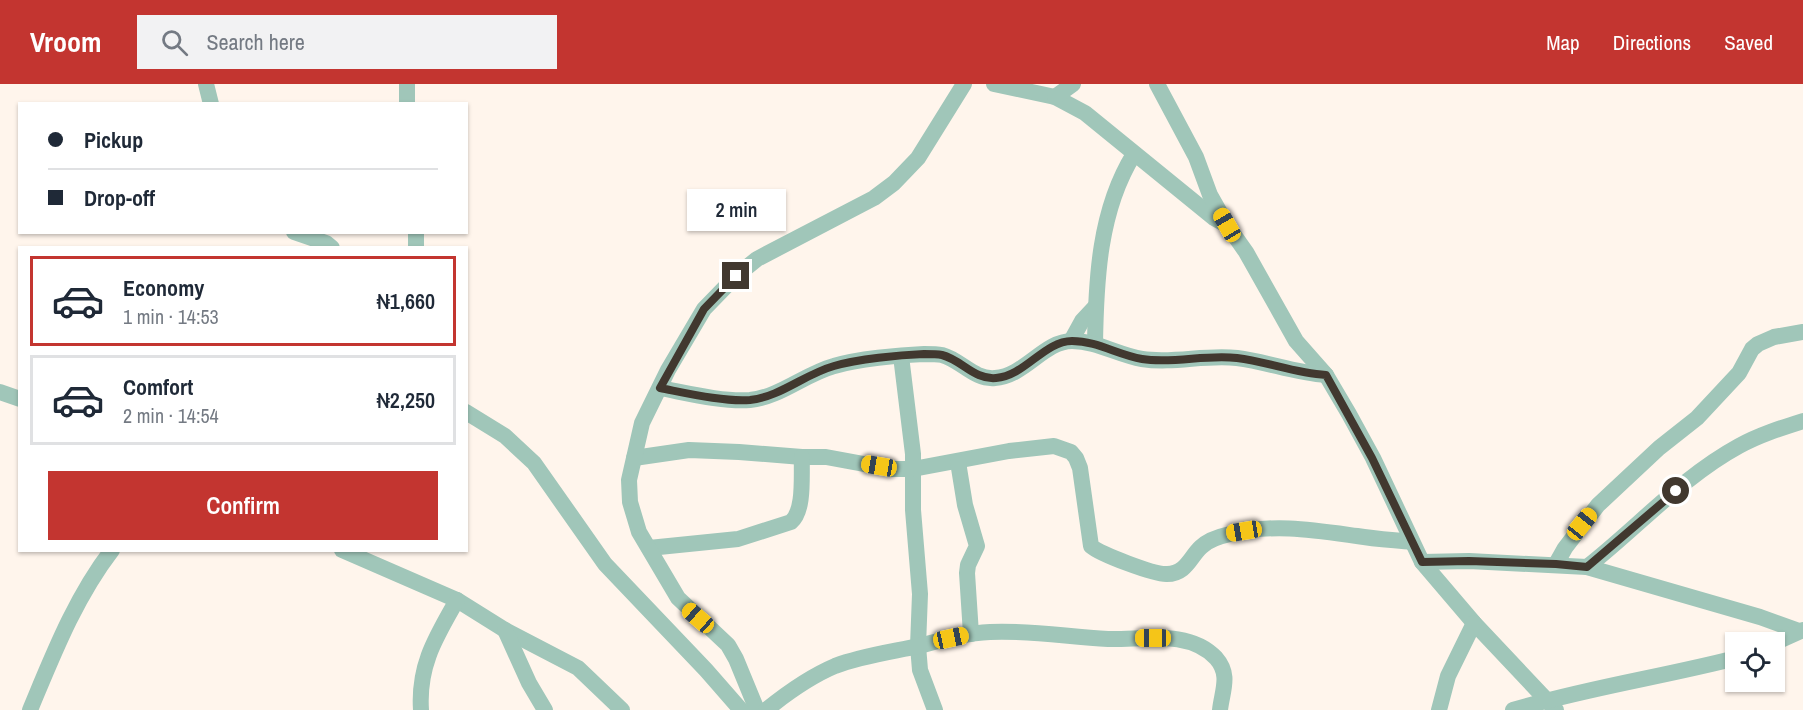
<!DOCTYPE html>
<meta charset="utf-8">
<style>
body{margin:0;font-family:"Archivo Narrow",sans-serif;background:#f2f2f3;color:#1f2937;height:100vh;display:flex;flex-direction:column;font-size:22px;white-space:nowrap}
*{box-sizing:border-box;margin:0}
p{font-size:20px;color:#747a83}
.icon{flex:none;width:33px;height:33px;fill:none;stroke:currentColor;stroke-width:2;stroke-linecap:round;stroke-linejoin:round}
.map{position:relative;flex:1;overflow:hidden}
.drawer{position:absolute;left:18px;top:162px;width:450px;height:306px;display:flex;flex-direction:column;background:#fff;border-radius:0px;box-shadow:0 2px 4px #0004}
.drawer>*{flex:none}
.top-card{position:absolute;left:18px;top:18px;width:450px;height:132px;border-radius:0px;box-shadow:0 2px 4px #0004;display:grid;align-content:center;height:132px;padding:0 30px;background:#fff}
.controls{position:absolute;left:1725px;top:548px;display:grid;gap:12px}
.controls a{display:grid;place-items:center;width:60px;height:60px;border-radius:0px;background:#fff;box-shadow:0 2px 4px #0004;font-size:30px}
.end{position:absolute;width:27px;height:27px;margin:-14px;border:8px solid #41382f;background:#fff;box-shadow:0 0 0 3px #fff}
.from{border-radius:50%}
.bubble{position:absolute;height:42px;border-radius:0px;background:#fff;box-shadow:0 2px 4px #0004;font-size:20px;font-weight:600;line-height:42px;text-align:center}
.car{position:absolute;width:18px;height:36px;margin:-18px -9px;border-radius:8px;box-shadow:0 0 4px 2px #0007;background:linear-gradient(#f5c518 24%,#345 0 40%,#f5c518 0 76%,#345 0 86%,#f5c518 0)}
.top-card b{display:flex;align-items:center;gap:21px;height:57px;font-size:22px}
.top-card b+b{border-top:2px solid #e0e1e3}
.top-card i{width:15px;height:15px;background:#1f2937}
ul{padding:10px 0 0;list-style:none}
li{display:flex;align-items:center;gap:18px;height:90px;margin:0 12px 9px;padding:0 18px;border:3px solid #e0e1e3;border-radius:0px}
li div{flex:1}
li b{display:block;font-size:22px}
li em{font-style:normal;font-weight:600}
li.on{border-color:#c33530}
li>.icon{width:54px;height:54px;stroke-width:1.5}
.action{display:flex;gap:12px;margin-top:auto;padding:12px 30px}
.action a{flex:1;height:69px;border-radius:0px;background:#c33530;color:#fff;font-size:24px;font-weight:600;line-height:69px;text-align:center}
header{display:flex;align-items:center;gap:36px;box-sizing:border-box;height:84px;padding:0 30px;background:#c33530;color:#fff}
header strong{font-size:28px}
nav{display:flex;gap:33px;margin-inline-start:auto;font-size:21px}
.search{width:420px;height:54px;background:#f2f2f3;display:flex;align-items:center;gap:15px;box-sizing:border-box;padding:0 21px;border-radius:0px;color:#747a83;font-size:22px}
.map>svg:first-child{display:block}
.lines{fill:none;stroke-linecap:round;stroke-linejoin:round}
.minor{stroke:#a0c6b9;stroke-width:16}
.route{stroke:#41382f;stroke-width:8}
</style>
<header>
<strong>Vroom</strong>
<div class="search"><svg class="icon" aria-label="search" viewBox="0 0 24 24"><circle cx="10" cy="10" r="6"/><path d="M15 15l6 6"/></svg>Search here</div>
<nav><a>Map</a><a>Directions</a><a>Saved</a></nav>
</header>
<div class="map">
<svg width="1803" height="626" viewBox="0 0 1803 626">
<rect width="100%" height="100%" fill="#fff5ec"/>
<g class="lines">
<g class="minor">
<path d="M206 0 211 20"/>
<path d="M994 0 1055 13 1085 29 1214 134 1223 139"/>
<path d="M1157 0 1196 73 1210 111 1227 141 1246 168 1296 257 1326 291 1349 330 1373 374 1422 478 1474 539 1556 626"/>
<path d="M1055 13 1073 0"/>
<path d="M407 20V0"/>
<path d="M294 148 326 159 332 164"/>
<path d="M416 148V164"/>
<path d="M1071 257 1082 237 1096 222"/>
<path d="M1095 260C1096 196 1099 126 1134 70"/>
<path d="M901 272 913 370V426L920 510 918 562 920 586 935 626"/>
<path d="M660 304C687 309 722 318 750 316 780 313 805 290 834 282 857 275 899 271 924 270 929 270 937 270 942 271 961 276 974 296 995 294 1025 292 1044 257 1072 257 1097 257 1118 271 1142 275 1174 280 1206 270 1237 274 1268 278 1295 289 1326 291"/>
<path d="M0 308 20 315"/>
<path d="M466 328 505 352 534 379 605 480 706 586 741 626"/>
<path d="M634 374 689 366 739 368 802 373H826L891 385H913L1009 367 1054 362 1071 368 1076 374 1080 384 1091 462C1100 470 1155 491 1167 490 1186 490 1190 473 1201 463 1208 456 1221 452 1230 450 1273 439 1314 446 1357 452 1375 455 1393 456 1412 458"/>
<path d="M958 378 965 421 977 462 968 481 967 489 971 550"/>
<path d="M649 464 738 455 791 438C805 426 801 391 802 373"/>
<path d="M342 466 457 516 505 546 578 584 622 626"/>
<path d="M1422 478 1469 477 1587 483 1760 533 1799 547"/>
<path d="M1556 480 1565 464 1598 421 1659 364 1697 334 1739 289 1752 265 1758 260 1774 253 1803 248"/>
<path d="M1587 483C1637 444 1682 393 1739 362 1759 351 1781 344 1803 337"/>
<path d="M505 546 529 599 545 626"/>
<path d="M1774 559 1803 546"/>
<path d="M30 626C53 571 75 514 112 466"/>
<path d="M421 626C418 581 436 553 457 516"/>
<path d="M757 626 736 575 728 561 678 514 639 448 630 418 629 396 642 339 668 286 704 225 736 192 757 175 874 114 894 99 918 74 964 0"/>
<path d="M766 626C787 609 809 593 835 582 861 572 891 568 919 562 942 556 966 549 990 548 1030 546 1068 553 1108 555 1143 556 1189 545 1216 574 1231 591 1222 607 1220 626"/>
<path d="M1439 626 1448 592 1474 539"/>
<path d="M1513 626C1586 604 1662 593 1736 574"/>
</g>
</g>
<g class="lines">
<path class="route" d="M736 192 704 225 660 304C686 309 724 318 750 316 780 313 805 290 834 282 858 275 899 271 924 270 929 270 937 270 942 271 962 276 974 296 996 294 1025 292 1044 257 1072 257 1097 257 1118 271 1142 275 1174 280 1206 270 1237 274 1269 278 1294 289 1326 291L1372 374 1422 478 1469 477 1556 480 1587 483 1676 407"/>
</g>
</svg>
<div class="controls">
<a><svg class="icon" aria-label="locate" viewBox="0 0 24 24"><circle cx="12" cy="12" r="6"/><path d="M12 2v4M12 18v4M2 12h4M18 12h4"/></svg></a>
</div>
<i class="end from" style="left:1676px;top:407px"></i>
<i class="end" style="left:736px;top:192px"></i>
<div class="bubble" style="left:687px;top:105px;width:99px">2 min</div>
<i class="car" style="left:1227px;top:141px;rotate:330deg"></i>
<i class="car" style="left:879px;top:382px;rotate:280deg"></i>
<i class="car" style="left:1582px;top:440px;rotate:39deg"></i>
<i class="car" style="left:1244px;top:447px;rotate:261deg"></i>
<i class="car" style="left:698px;top:534px;rotate:311deg"></i>
<i class="car" style="left:951px;top:554px;rotate:78deg"></i>
<i class="car" style="left:1153px;top:554px;rotate:270deg"></i>
<div class="top-card">
<b><i class="from"></i>Pickup</b>
<b><i></i>Drop-off</b>
</div>
<section class="drawer">
<ul>
<li class="on"><svg class="icon" aria-label="car" viewBox="0 0 24 24"><path d="M5 17H2v-5l4-1 3-4h7l3 4 3 1v5h-3M9 17h6M6 11h13"/><circle cx="7" cy="17" r="2"/><circle cx="17" cy="17" r="2"/></svg><div><b>Economy</b><p>1 min · 14:53</p></div><em>₦1,660</em></li>
<li><svg class="icon" aria-label="car" viewBox="0 0 24 24"><path d="M5 17H2v-5l4-1 3-4h7l3 4 3 1v5h-3M9 17h6M6 11h13"/><circle cx="7" cy="17" r="2"/><circle cx="17" cy="17" r="2"/></svg><div><b>Comfort</b><p>2 min · 14:54</p></div><em>₦2,250</em></li>
</ul>
<div class="action"><a>Confirm</a></div>
</section>
</div>
